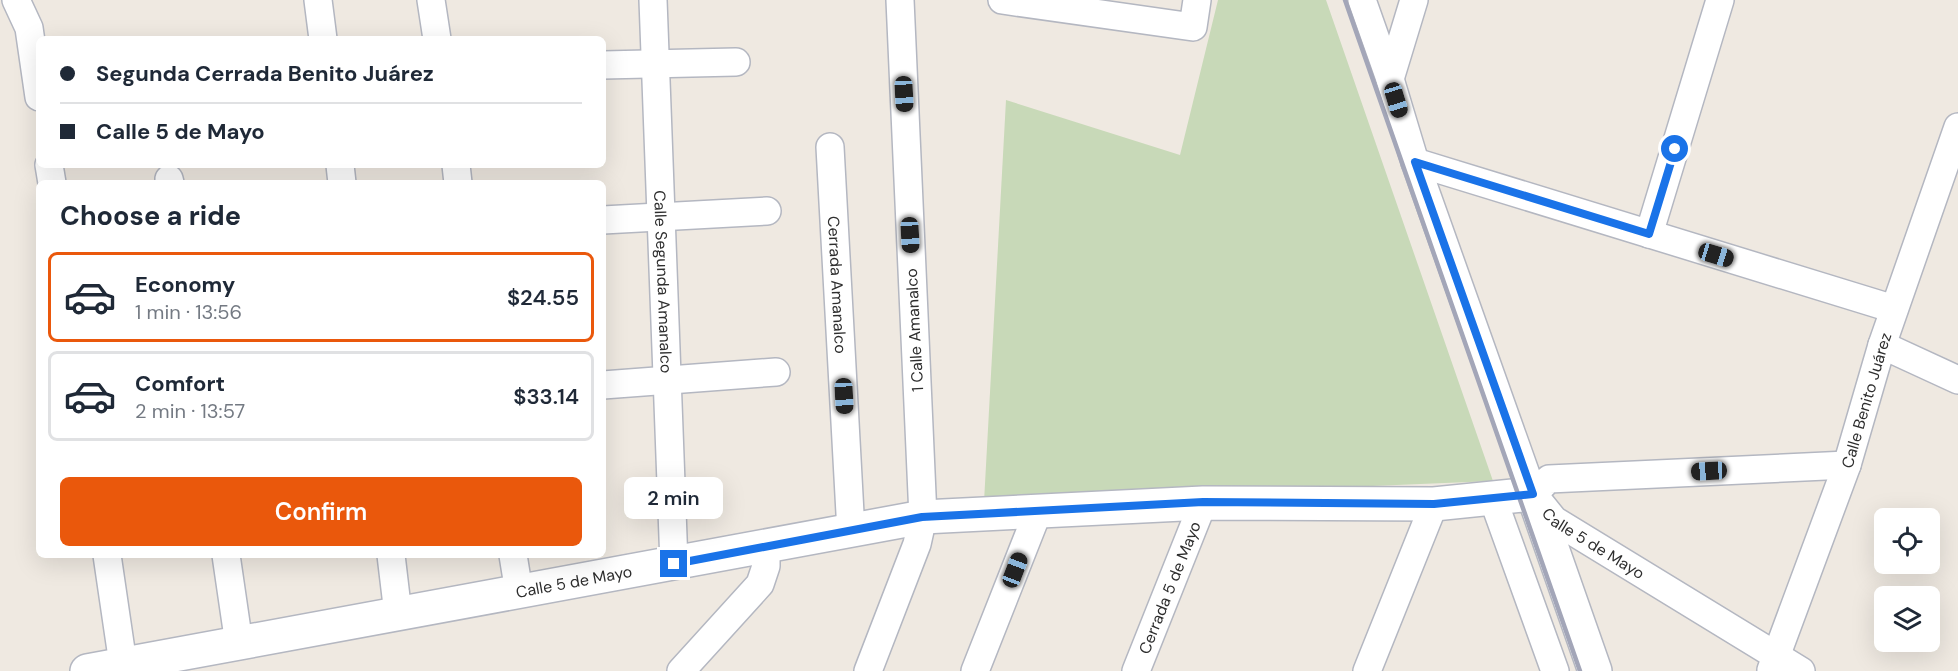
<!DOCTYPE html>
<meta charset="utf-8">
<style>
body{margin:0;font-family:"DM Sans",sans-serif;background:#f2f2f3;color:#1f2937;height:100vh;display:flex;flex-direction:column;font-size:22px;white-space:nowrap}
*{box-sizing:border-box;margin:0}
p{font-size:20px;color:#747a83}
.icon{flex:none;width:33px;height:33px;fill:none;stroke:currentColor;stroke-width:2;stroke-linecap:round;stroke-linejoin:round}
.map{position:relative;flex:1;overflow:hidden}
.drawer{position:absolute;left:36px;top:180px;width:570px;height:378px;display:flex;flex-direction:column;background:#fff;border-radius:9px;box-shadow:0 6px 24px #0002}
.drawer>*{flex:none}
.guide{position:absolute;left:36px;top:36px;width:570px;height:132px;border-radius:9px;box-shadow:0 6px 24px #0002;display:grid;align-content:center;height:132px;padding:0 24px;background:#fff}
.tools{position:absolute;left:1874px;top:508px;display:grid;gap:12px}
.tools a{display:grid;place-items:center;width:66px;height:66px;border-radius:9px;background:#fff;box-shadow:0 6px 24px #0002;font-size:30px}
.end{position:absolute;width:27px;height:27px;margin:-14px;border:8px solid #1a73e8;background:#fff;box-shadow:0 0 0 3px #fff}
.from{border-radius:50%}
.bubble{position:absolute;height:42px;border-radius:9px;background:#fff;box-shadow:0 6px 24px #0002;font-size:20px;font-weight:600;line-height:42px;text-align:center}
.car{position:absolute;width:18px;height:36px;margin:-18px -9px;border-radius:8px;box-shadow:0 0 4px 2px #0007;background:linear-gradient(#222 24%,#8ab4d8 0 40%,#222 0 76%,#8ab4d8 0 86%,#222 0)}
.guide b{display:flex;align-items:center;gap:21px;height:57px;font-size:22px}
.guide b+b{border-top:2px solid #e0e1e3}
.guide i{width:15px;height:15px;background:#1f2937}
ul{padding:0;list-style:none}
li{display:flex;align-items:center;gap:18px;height:90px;margin:0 12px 9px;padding:0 12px;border:3px solid #e0e1e3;border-radius:9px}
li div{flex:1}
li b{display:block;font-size:22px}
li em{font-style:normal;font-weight:600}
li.active{border-color:#ea580c}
li>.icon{width:54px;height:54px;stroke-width:1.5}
h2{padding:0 24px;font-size:27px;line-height:72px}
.cta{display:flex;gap:12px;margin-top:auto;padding:12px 24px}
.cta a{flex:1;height:69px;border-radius:9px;background:#ea580c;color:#fff;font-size:24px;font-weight:600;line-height:69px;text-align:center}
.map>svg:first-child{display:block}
.cemetery{fill:#c8d9b8}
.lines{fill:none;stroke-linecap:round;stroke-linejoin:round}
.minor-casing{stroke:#b4b7c1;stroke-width:30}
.tertiary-casing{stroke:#b4b7c1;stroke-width:36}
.minor{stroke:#fff;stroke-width:27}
.tertiary{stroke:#fff;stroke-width:33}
.rail{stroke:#a3a6b8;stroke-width:4.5}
.route{stroke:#1a73e8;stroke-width:8}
.labels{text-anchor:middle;stroke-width:5;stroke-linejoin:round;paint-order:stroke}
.street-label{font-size:16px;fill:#2e2e2e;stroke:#fff}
</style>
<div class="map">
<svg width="1958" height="671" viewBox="0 0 1958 671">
<rect width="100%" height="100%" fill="#efe9e1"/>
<path class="cemetery" d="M1218 0H1326L1493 481 984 502 1006 100 1180 155Z"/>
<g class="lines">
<g class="minor-casing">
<g id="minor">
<path d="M16 0 29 28 39 97"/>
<path d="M318 0 323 39"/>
<path d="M431 0 437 39"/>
<path id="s1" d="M653 0 674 564"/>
<path d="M1002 0 1193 27 1197 0"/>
<path id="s2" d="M1362 0 1390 79 1415 162 1533 494 1554 520 1801 671"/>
<path d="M603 65 736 62"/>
<path d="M1390 79 1414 0"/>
<path id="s3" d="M830 147 851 532"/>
<path d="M1415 162 1894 309"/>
<path d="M49 165 52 183"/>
<path d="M340 165 342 183"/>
<path d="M456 165 458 183"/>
<path d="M169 179 170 183"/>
<path d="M603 220 767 211"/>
<path d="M1649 234 1720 0"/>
<path d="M1882 345 1958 380"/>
<path d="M603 385 776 372"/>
<path d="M1533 494 1549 479 1847 465"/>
<path d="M1493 499 1555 671"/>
<path d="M107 555 123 664"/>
<path d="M226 555 239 644"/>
<path d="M391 555 398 614"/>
<path d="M513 555 519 592"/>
<path id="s4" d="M1771 670 1847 465 1882 345 1958 127"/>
<path d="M681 671 760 584 766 566V547"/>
<path d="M868 671 917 544 923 517 900 0"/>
<path d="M975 671 1039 509"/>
<path id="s5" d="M1136 671 1203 503"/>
<path d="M1367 671 1434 504"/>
</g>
</g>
<g class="tertiary-casing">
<g id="tertiary">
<path id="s6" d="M87 671 923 517 1203 503 1434 504 1533 494 1595 671"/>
</g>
</g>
<use href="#minor" class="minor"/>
<use href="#tertiary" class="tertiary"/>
<path class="rail" d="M1345 0 1580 671"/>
</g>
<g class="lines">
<path class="route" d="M674 564 922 517 1203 502 1434 504 1533 494 1415 162 1649 234 1675 149"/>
</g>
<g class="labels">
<g class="street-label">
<text dy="6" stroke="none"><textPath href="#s1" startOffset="282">Calle Segunda Amanalco</textPath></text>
<text dy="6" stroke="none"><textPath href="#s3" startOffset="138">Cerrada Amanalco</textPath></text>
<text transform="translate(914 330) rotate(-93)" y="6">1 Calle Amanalco</text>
<text dy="6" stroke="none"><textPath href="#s4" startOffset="286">Calle Benito Juárez</textPath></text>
<text dy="6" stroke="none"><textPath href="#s2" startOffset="602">Calle 5 de Mayo</textPath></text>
<text dy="6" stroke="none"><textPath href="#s6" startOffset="495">Calle 5 de Mayo</textPath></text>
<text dy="6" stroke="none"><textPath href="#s5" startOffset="90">Cerrada 5 de Mayo</textPath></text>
</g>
</g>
</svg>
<div class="tools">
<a><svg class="icon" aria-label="locate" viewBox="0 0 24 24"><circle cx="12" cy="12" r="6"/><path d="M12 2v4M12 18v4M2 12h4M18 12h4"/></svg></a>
<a><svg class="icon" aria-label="layers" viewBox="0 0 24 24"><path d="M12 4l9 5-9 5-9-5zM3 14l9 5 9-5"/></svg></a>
</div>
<i class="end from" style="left:1675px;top:149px"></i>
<i class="end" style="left:674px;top:564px"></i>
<div class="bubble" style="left:624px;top:477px;width:99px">2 min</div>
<i class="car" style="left:904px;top:94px;rotate:177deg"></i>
<i class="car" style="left:1396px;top:100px;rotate:163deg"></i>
<i class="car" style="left:910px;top:235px;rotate:177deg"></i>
<i class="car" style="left:1716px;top:255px;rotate:107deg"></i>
<i class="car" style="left:844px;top:396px;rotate:177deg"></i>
<i class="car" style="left:1709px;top:471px;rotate:267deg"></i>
<i class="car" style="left:1015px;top:570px;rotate:21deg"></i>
<div class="guide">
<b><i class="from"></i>Segunda Cerrada Benito Juárez</b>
<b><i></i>Calle 5 de Mayo</b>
</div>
<section class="drawer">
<h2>Choose a ride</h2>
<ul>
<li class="active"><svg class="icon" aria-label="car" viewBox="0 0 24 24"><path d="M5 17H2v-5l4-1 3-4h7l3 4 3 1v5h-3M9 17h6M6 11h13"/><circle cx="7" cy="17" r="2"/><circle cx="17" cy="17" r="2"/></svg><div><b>Economy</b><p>1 min · 13:56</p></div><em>$24.55</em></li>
<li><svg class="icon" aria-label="car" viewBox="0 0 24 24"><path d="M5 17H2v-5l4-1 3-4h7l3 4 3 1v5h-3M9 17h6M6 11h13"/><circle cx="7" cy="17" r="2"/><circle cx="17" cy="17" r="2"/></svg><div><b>Comfort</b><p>2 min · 13:57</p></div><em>$33.14</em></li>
</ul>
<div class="cta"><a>Confirm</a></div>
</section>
</div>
